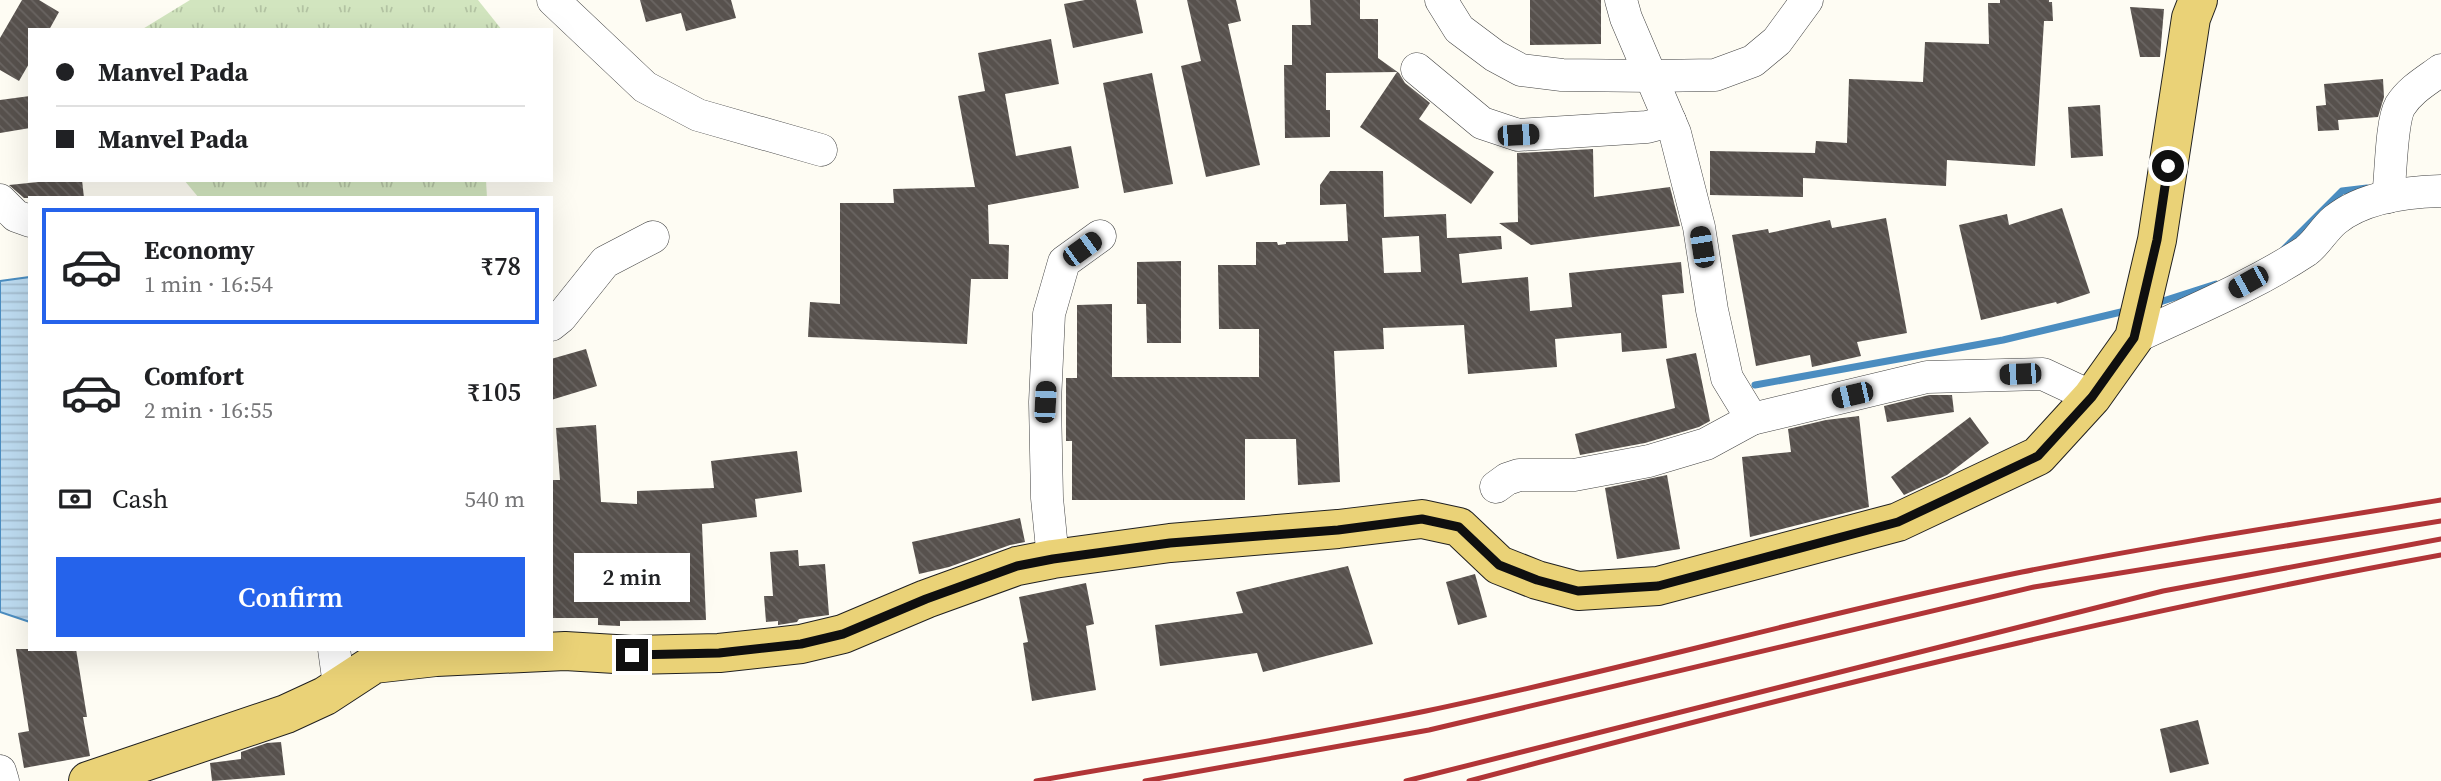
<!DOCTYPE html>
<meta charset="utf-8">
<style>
body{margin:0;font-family:"Source Serif 4",serif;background:#f2f2f2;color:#202124;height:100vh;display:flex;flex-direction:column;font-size:26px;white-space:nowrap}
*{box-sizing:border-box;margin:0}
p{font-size:23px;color:#757577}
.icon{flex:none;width:38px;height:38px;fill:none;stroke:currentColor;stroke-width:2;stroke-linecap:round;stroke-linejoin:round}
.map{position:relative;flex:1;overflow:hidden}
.side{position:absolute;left:28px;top:196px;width:525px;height:455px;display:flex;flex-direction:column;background:#fff;border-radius:0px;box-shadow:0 7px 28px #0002}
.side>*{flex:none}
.guide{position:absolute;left:28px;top:28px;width:525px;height:154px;border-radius:0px;box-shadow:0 7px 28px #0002;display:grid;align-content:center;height:154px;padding:0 28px;background:#fff}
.end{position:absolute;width:32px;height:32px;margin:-16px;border:9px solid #0f0f0f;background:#fff;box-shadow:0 0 0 4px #fff}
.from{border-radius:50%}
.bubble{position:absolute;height:49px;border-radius:0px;background:#fff;box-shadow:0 7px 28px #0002;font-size:23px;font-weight:600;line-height:49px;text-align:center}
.car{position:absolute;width:21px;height:42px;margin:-21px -10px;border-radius:9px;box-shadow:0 0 5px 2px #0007;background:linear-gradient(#222 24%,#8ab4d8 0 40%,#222 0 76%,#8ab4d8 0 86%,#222 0)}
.guide b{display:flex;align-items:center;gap:24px;height:66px;font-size:26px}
.guide b+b{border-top:2px solid #e0e0e0}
.guide i{width:18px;height:18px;background:#202124}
ul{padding:12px 0 0;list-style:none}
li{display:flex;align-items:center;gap:21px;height:116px;margin:0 14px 10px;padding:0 14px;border:4px solid transparent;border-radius:0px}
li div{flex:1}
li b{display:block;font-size:26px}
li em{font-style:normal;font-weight:600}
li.current{border-color:#2563eb}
li>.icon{width:63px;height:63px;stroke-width:1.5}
.pay{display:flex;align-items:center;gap:18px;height:77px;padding:0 28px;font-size:26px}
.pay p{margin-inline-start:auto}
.primary-button{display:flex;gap:14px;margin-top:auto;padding:14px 28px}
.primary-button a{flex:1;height:80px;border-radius:0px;background:#2563eb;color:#fff;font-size:28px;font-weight:600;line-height:80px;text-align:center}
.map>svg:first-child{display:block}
.grass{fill:url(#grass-tufts)}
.water{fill:url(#water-rules);stroke:#4b8dc0;stroke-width:2}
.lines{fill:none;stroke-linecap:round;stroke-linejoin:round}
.stream{stroke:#4b8dc0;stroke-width:7}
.building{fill:url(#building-back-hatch);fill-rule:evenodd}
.minor-casing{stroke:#424242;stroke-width:33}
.major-casing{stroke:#202020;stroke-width:40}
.minor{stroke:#fff;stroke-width:32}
.major{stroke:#ead277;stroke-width:38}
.rail{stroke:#b13537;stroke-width:5}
.route{stroke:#0f0f0f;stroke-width:9}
</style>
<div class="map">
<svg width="2441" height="781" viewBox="0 0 2441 781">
<defs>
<pattern id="grass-tufts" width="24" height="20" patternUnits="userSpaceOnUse" patternTransform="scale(1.75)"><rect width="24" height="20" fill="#d2e5bf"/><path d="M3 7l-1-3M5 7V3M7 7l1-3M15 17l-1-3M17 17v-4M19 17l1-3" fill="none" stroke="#b3c3a3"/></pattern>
<pattern id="water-rules" width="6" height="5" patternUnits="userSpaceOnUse" patternTransform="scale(1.75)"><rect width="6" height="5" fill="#bddbf0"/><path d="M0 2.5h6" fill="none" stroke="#a1bbcd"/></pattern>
<pattern id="building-back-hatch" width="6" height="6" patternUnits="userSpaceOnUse" patternTransform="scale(1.75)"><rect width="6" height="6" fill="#57514d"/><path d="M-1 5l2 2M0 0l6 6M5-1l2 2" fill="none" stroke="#6a6562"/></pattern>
</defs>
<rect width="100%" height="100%" fill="#fefcf3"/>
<g class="grass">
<path d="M190 0H478L502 30H141Z"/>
<path d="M184 180H486L487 198H199Z"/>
</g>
<path class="water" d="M30 277V622L0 612V281Z"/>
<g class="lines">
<g class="stream">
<path d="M2284 249 2342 191 2367 188"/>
<path d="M2160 302 2216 284"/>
<path d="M1755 385 2003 340 2121 312"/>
</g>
</g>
<g class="building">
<path d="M22 0H39L59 12 49 30H30V62L19 81 0 70V38Z"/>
<path d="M640 0H731L736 18 686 31 681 13 646 22Z"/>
<path d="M1085 0H1136L1143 33 1073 48 1064 4Z"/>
<path d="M1187 0H1236L1241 21 1228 24 1260 165 1206 177 1181 66 1201 61Z"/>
<path d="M1310 0H1360V19H1378V58L1399 73 1405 83 1430 103 1419 119 1494 172 1471 204 1360 127 1397 72 1326 73V110H1330V137L1285 138 1284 65H1292V25H1311Z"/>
<path d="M1530 0H1601V44L1530 45Z"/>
<path d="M2000 0H2049V2H2052L2053 21H2044L2035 166 1947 160 1946 186 1803 178V197L1710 195V151L1815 153 1816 141 1847 143 1849 79 1923 82 1925 42 1989 44 1988 3H2000Z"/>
<path d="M2130 7 2164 9 2160 57H2140Z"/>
<path d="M1051 39 1059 84 1005 94 1016 156 1071 146 1079 188 988 205 989 244 1009 245 1008 279H971L967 344 808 337 810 302 840 304V203H894L893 189 975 187 958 96 985 91 978 53Z"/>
<path d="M1152 73 1173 184 1124 193 1103 83Z"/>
<path d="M2383 79 2384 97 2378 117 2338 120 2339 130 2318 131 2316 106 2326 105 2324 84Z"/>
<path d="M30 96V128L0 133V100Z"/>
<path d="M2100 105 2103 156 2071 158 2068 107Z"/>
<path d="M1593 149 1594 197 1670 187 1680 226 1531 245 1499 223 1518 222 1517 153Z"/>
<path d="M1330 171H1383L1384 217 1446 214 1447 238 1501 236 1502 249 1459 254 1462 283 1528 277 1530 311 1572 307 1569 273 1681 262 1684 293 1662 295 1667 348 1622 352 1621 333 1555 339 1557 367 1468 374 1464 325 1383 328 1384 349 1334 351 1340 482 1298 485 1296 439H1245V500H1072V441H1066V378H1077V305L1112 304V377H1259V329H1219L1218 265H1256V242H1277L1278 245 1286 244V242L1348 241 1346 204 1320 205V185ZM1419 236 1421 272 1384 273 1382 238Z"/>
<path d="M58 180H82L84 198H24L9 185Z"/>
<path d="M2062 208 2090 293 2057 304 2056 302 1981 320 1959 225 2007 214 2009 225Z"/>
<path d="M1886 218 1907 333 1857 342 1861 356 1812 367 1810 355 1756 366 1732 235 1768 229 1769 233 1830 220 1832 228Z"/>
<path d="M1181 261V343H1147L1146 304H1137V262Z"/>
<path d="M586 349 597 386 551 400V359Z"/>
<path d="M1696 353 1710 421 1699 427 1645 443 1580 455 1575 434 1675 408 1666 359Z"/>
<path d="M1929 395H1952L1954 412 1887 422 1884 406Z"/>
<path d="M1859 416 1869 507 1750 537 1742 457 1791 452 1788 429 1826 420Z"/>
<path d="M1970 417 1989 443 1947 475 1904 495 1891 477Z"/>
<path d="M596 425 601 502 637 504V491L714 488 711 461 797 451 802 492 755 499 757 517 702 524 706 620 620 621V626L598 625V618H551V480H560L556 428Z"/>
<path d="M1667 475 1680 549 1617 559 1605 488Z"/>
<path d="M1020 518 1025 542 1010 545 949 567 919 574 912 542Z"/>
<path d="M798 550 799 566 825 564 829 615 799 619 797 622 778 625V621L766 622 764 596H773L770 552Z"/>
<path d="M1348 566 1373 644 1263 672 1257 653 1160 666 1155 625 1243 613 1236 592Z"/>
<path d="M1475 574 1487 617 1458 625 1446 582Z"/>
<path d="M1086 583 1094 624 1086 626 1096 690 1032 701 1023 643 1028 642 1019 597Z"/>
<path d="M16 649H76L87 717H83L90 756 24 768 18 733 29 731Z"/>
<path d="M2198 720 2209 764 2170 773 2160 729Z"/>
<path d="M281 742 285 775 212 781 210 763 241 759V752L267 743Z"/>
</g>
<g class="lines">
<g class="minor-casing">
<g id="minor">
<path d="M553 0 645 87 698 115 821 150"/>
<path d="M1441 0 1459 29 1495 56 1521 70 1562 75 1652 76 1715 75 1753 61 1777 41 1807 0"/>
<path d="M1621 0 1626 18 1675 133 1699 227 1712 310 1727 378 1752 419 1927 377 2043 374 2092 397"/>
<path d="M1417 69 1482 123 1518 135 1647 127 1670 121"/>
<path d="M2388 197C2391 176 2391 122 2400 106 2410 90 2426 81 2441 70"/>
<path d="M0 200 16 216 30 221"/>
<path d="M551 325 561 317 605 262 653 237"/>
<path d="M2134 338C2191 311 2253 286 2306 251 2317 243 2324 229 2335 220 2363 197 2405 192 2441 191"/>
<path d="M1496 487 1507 479 1519 475H1574L1649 461 1706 444 1752 419"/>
<path d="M1053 559 1047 498 1045 402 1049 314 1064 262 1100 236"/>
<path d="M334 649 339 685"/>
<path d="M0 771 3 781"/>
</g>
</g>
<g class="major-casing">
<path id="major" d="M88 781 286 714 325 696 374 664 436 657 565 651 632 655 719 653 801 644 843 634 926 599 1017 566 1053 559 1170 543 1338 529 1422 519 1459 527 1499 565 1537 580 1578 591 1658 586 1898 522 2038 456 2092 397 2134 338 2157 240 2191 18 2198 0"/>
</g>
<use href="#minor" class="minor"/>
<use href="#major" class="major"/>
<g class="rail">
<path d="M1036 781C1166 758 1296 738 1426 711 1626 669 1822 613 2022 572 2161 544 2301 523 2441 500"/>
<path d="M1145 781 1429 730 2034 587 2441 521"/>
<path d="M1406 781 2163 591 2441 539"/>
<path d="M1469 781C1791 695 2113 615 2441 555"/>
</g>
</g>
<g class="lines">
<path class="route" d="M632 655 719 653 801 644 843 634 926 599 1017 566 1053 559 1170 543 1338 530 1422 519 1459 527 1499 565 1537 580 1578 591 1658 586 1898 522 2038 456 2092 397 2134 338 2157 240 2168 166"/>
</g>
</svg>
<i class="end from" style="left:2168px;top:166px"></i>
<i class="end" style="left:632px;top:655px"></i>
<div class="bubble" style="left:574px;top:553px;width:116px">2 min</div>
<i class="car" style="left:1518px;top:135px;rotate:87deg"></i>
<i class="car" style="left:1702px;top:247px;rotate:351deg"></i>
<i class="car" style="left:1082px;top:249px;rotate:54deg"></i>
<i class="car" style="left:2248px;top:282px;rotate:241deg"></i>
<i class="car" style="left:2020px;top:374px;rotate:268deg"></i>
<i class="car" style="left:1852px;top:395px;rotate:257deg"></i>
<i class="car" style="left:1045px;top:402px;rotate:3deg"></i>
<div class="guide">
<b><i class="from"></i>Manvel Pada</b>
<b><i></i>Manvel Pada</b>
</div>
<section class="side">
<ul>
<li class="current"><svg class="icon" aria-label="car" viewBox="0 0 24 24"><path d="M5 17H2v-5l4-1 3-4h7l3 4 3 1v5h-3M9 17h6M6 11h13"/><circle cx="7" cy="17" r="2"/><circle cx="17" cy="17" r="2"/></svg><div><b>Economy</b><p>1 min · 16:54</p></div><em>₹78</em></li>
<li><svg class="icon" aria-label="car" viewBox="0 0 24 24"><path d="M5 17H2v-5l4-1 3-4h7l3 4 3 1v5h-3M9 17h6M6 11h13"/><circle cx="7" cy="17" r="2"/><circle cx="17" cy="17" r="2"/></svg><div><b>Comfort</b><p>2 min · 16:55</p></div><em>₹105</em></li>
</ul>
<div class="pay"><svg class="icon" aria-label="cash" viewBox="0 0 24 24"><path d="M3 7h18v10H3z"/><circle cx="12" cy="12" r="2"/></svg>Cash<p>540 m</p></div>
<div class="primary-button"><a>Confirm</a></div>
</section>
</div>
